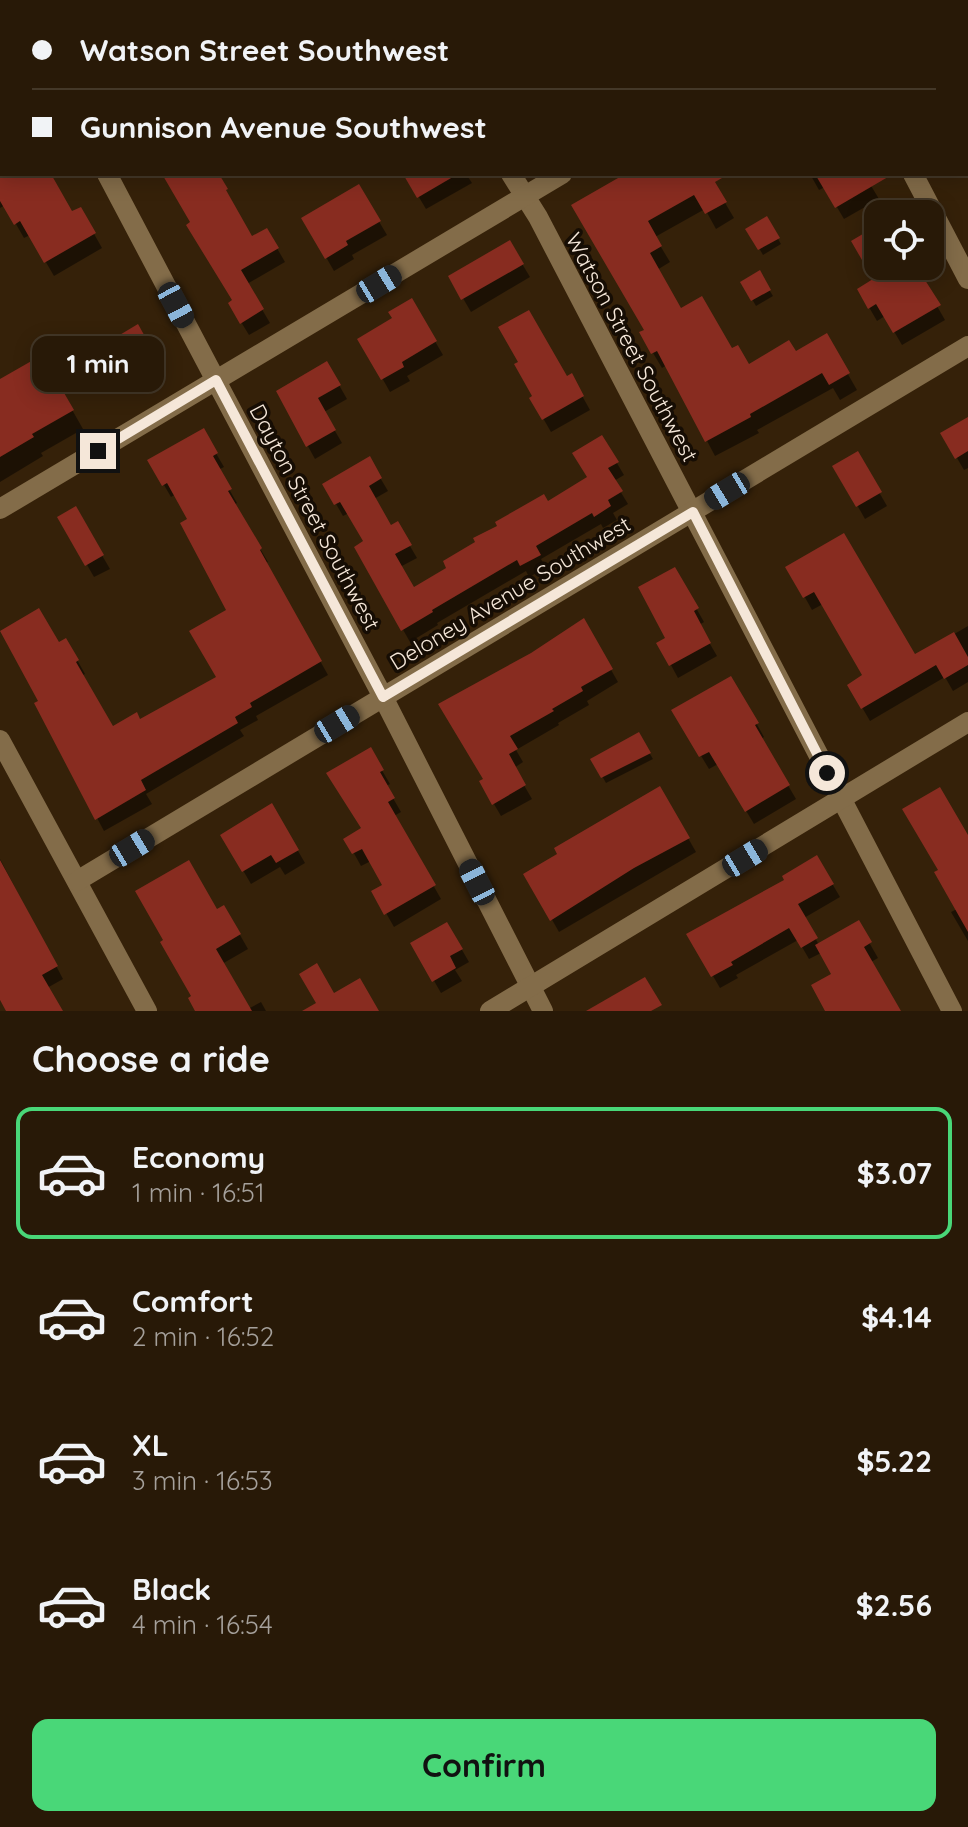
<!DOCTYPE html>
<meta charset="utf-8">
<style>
body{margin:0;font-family:Quicksand,sans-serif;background:#342615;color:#f1f3f6;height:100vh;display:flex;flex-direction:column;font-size:30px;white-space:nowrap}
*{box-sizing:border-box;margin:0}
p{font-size:26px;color:#a5a09b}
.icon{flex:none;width:44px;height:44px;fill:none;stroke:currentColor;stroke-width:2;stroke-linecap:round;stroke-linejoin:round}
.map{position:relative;height:1011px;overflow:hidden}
.details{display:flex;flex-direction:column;background:#281907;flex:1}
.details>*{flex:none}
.top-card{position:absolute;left:0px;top:0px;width:968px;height:176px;box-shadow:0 4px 20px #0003,0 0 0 2px #443828;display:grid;align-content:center;height:176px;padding:0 32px;background:#281907}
.controls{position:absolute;left:864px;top:200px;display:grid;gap:16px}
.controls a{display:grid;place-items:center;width:80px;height:80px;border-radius:16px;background:#281907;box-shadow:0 4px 20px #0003,0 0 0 2px #443828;font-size:40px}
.end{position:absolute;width:36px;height:36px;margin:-18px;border:10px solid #f5e7d9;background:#111;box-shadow:0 0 0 4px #111}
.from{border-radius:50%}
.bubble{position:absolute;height:56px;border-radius:16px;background:#281907;box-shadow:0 4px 20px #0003,0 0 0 2px #443828;font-size:26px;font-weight:700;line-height:56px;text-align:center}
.car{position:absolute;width:24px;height:48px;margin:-24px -12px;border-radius:10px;box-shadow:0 0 6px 2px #0007;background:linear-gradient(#222 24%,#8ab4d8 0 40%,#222 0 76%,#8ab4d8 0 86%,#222 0)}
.top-card b{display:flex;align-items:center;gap:28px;height:76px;font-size:30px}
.top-card b+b{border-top:2px solid #443828}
.top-card i{width:20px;height:20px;background:#f1f3f6}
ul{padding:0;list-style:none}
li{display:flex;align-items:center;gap:24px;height:132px;margin:0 16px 12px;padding:0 16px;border:4px solid transparent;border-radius:16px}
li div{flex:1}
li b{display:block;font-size:30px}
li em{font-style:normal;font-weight:700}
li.current{border-color:#49d778}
li>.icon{width:72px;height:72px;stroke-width:1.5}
h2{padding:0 32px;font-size:36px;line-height:96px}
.cta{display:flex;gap:16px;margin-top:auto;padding:16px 32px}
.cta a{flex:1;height:92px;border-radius:16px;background:#49d778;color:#111;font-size:32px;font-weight:700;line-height:92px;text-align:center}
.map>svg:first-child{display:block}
.shadow{fill:#0007}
.building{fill:#882c20}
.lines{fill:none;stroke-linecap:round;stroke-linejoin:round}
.minor{stroke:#836c49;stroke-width:20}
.route{stroke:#f5e7d9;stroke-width:10}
.labels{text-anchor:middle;stroke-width:7;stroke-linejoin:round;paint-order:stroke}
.street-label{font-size:22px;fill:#f5e7d9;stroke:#160d04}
</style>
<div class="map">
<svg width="968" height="1011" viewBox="0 0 968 1011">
<rect width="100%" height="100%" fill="#352109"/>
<g class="shadow">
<path d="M245 0H269L270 2H246Z"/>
<path d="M276 0H376L377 2H273Z"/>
<path d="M721 0H777L779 2H722Z"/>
<path d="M968 25V165L966 162Z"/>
<path d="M2 146V174H56L51 178 72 214 80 209 102 248 54 276 30 235 24 238 5 205 0 208Z"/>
<path d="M165 174H217L252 239 267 231 285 262 247 284 270 323 249 335 230 304 234 301Z"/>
<path d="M405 174H466L472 183 426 209Z"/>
<path d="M638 174H708L734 218 716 229 705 209 655 237 670 262 657 270 680 311 748 366 795 354 826 336 857 390 840 400 833 388 757 430 759 433 715 456 667 365 662 368 641 333 646 330Z"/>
<path d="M810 174H864L879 199 844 219 825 187 819 190Z"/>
<path d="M358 186 387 235 352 255 354 259 334 271 304 219Z"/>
<path d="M766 219 781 244 763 255 748 229Z"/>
<path d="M878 227V266H914L945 320 902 345 885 316 877 321 859 290 876 280Z"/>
<path d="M509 242 530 277 471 312 450 276Z"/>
<path d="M759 273 773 296 756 306 742 282Z"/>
<path d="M411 300 443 355 407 376 410 381 390 392 360 339 395 319Z"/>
<path d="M137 327 164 374 143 387 115 339Z"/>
<path d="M42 357 83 429 41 453 43 456 0 482V381Z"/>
<path d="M521 363 566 379 571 376 590 410 551 432 532 399 535 397Z"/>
<path d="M327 364 347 399 324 412 342 443 315 459 278 392Z"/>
<path d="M968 419V468L964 470 943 434Z"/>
<path d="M203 431 224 467 218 470 237 503 234 505 268 562 265 563 328 675 256 716 258 720 240 730 244 736 146 794 152 804 104 831 36 704 40 702 58 645 66 640 85 674 81 676 112 729 140 722 219 678 229 610 190 519 176 494 171 497 150 461Z"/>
<path d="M602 438 624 475 614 481 628 504 613 513 617 520 603 528 601 524 541 559 546 568 529 577 526 571 437 623 438 625 410 642 356 547 365 542 349 513 343 516 325 485 369 459 388 491 374 499 391 528 397 524 417 558 400 567 413 589 590 478Z"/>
<path d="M857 454 887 506 865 519 835 466Z"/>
<path d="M75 509 110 569 94 577 60 518Z"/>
<path d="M788 567 915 657 968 626V682L953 691 945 677 870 721 849 685 865 676 823 604 812 610Z"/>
<path d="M674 569 704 622 699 625 717 656 678 678 659 643 668 638Z"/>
<path d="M583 621 618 682 587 701 589 705 558 723 559 725 516 750 523 762 514 768 532 799 501 816 481 782 485 780 532 655Z"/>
<path d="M731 678 764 737 761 739 796 799 754 824 718 764 709 769 674 711Z"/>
<path d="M638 734 653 759 606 783 593 760Z"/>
<path d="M370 750 390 784 386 786 401 812 394 816 441 899 394 927 374 892 385 885 371 861 361 866 346 839 364 829Z"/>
<path d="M660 789 696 852 559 932 526 874Z"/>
<path d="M272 806 305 863 285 875 280 867 251 884 223 836Z"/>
<path d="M968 839V941L951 912 957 909Z"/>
<path d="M817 858 840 897 804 918 819 945 858 923 878 958 871 962 899 1011H828L834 975 821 953 809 959 798 940 736 975 738 978 720 988 689 935 787 881Z"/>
<path d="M0 859 63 979 47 988 60 1011H7L0 1000Z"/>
<path d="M224 907 248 949 222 964 248 1009 261 1002 266 1011H198L216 912Z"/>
<path d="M447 924 469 962 455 970 462 981 441 993 413 944Z"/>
</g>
<g class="building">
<path d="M0 174H51L72 211 81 207 96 233 44 263 20 221 14 225 0 201Z"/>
<path d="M162 174H219L228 189 226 190 252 236 267 228 279 248 241 270 264 309 240 324 228 303 232 300 186 225 190 222Z"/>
<path d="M403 174H458L417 198Z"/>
<path d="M625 174H729L715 182 727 202 705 214 694 195 648 221 662 246 650 253 681 308 702 296 732 348 738 345 749 364 789 340 796 351 827 333 850 373 829 385 822 373 750 414 751 417 705 442 657 351 651 354 639 332 644 330 571 205Z"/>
<path d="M815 174H893L835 208Z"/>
<path d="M359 184 381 221 346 241 348 245 325 259 301 218Z"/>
<path d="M767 216 780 238 758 250 745 229Z"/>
<path d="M878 225V266H916L941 305 893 333 876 304 868 309 857 289 873 279 851 241Z"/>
<path d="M510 240 524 264 461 300 448 276Z"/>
<path d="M760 270 771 290 751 301 740 282Z"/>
<path d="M412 298 437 341 402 362 404 367 381 380 357 339 392 318 388 312Z"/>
<path d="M529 310 567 376 572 373 584 396 542 420 529 398 532 396 514 364 518 362 498 327Z"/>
<path d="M138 324 158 360 133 375 113 339Z"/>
<path d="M42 355 74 410 32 434 34 437 0 457V379Z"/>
<path d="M327 361 341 385 318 398 336 430 306 447 276 391Z"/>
<path d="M968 417V451L955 459 940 433Z"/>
<path d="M204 428 218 453 213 456 232 489 228 491 262 548 260 550 322 661 250 703 252 707 235 717 238 723 141 780 146 790 95 820 34 703 38 701 0 631 39 608 59 642 66 638 79 660 76 662 113 726 137 712 140 719 216 677 189 631 226 610 180 523 187 519 167 483 162 486 147 460Z"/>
<path d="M602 435 619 462 608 468 623 491 608 500 611 506 594 517 592 513 536 546 541 555 520 566 517 560 432 610 433 612 401 631 354 547 363 541 340 502 334 505 322 484 370 456 382 478 369 486 391 525 398 521 412 545 395 554 414 587 446 568 443 561 475 542 473 538 497 526 495 522 544 494 548 501 587 477 572 453Z"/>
<path d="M858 451 882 492 856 507 832 466Z"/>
<path d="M76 506 104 555 85 566 57 517Z"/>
<path d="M844 533 915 654 954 632 968 657V665L944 679 936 665 861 709 847 685 862 675 814 592 803 598 785 567Z"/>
<path d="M675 567 699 608 694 611 711 643 669 666 656 643 665 638 638 587Z"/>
<path d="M584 618 613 669 581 687 583 691 552 709 554 711 510 736 518 749 509 754 526 785 492 805 479 781 483 779 438 704 531 653Z"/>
<path d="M731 676 759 723 755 725 790 785 745 812 709 752 699 757 671 710Z"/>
<path d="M639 732 651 753 601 778 590 759Z"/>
<path d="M371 747 384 770 380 772 395 798 388 802 436 885 384 915 371 891 382 885 362 849 352 854 343 839 361 828 326 773Z"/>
<path d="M660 786 690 838 634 868 550 921 523 874 557 854 554 848Z"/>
<path d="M940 787 968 835V932L934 872 938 870 902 809Z"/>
<path d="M272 803 299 850 276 863 271 855 242 872 220 835Z"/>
<path d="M817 855 834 884 798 904 818 938 801 948 789 928 731 962 733 965 711 977 686 934 784 880 782 876Z"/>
<path d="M0 860 58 966 42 975 63 1011H6L0 1000Z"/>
<path d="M189 860 217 909 224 905 241 934 216 949 252 1011H195L188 998 191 996 160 942 163 940 135 891Z"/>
<path d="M859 920 872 942 864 947 901 1011H825L811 985 831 974 815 945Z"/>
<path d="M447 922 463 949 450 956 456 968 432 982 410 943Z"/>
<path d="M317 963 334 993 360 978 379 1011H302L316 1003 299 974Z"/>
<path d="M645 977 662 1005 651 1011H586Z"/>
</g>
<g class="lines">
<g class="minor">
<path d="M16 0 17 2"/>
<path d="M419 0 420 2"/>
<path d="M821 0 823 2"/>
<path d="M147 2 150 0"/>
<path d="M844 2 847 0"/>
<path d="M0 91 2 89"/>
<path d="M107 174 383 697 543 1011"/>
<path d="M511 174 538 217 952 1011"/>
<path d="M913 174 968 279"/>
<path d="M0 509 562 174"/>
<path d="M0 740 147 1011"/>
<path d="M77 881 968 346"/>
<path d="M490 1011 968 722"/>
</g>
</g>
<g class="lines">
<path class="route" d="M98 451 216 380 383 697 693 512 827 773"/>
</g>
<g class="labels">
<g class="street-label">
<text transform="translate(632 347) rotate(62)" y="8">Watson Street Southwest</text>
<text transform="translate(315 517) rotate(62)" y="8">Dayton Street Southwest</text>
<text transform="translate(510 593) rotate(-31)" y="8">Deloney Avenue Southwest</text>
</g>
</g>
</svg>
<div class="controls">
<a><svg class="icon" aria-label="locate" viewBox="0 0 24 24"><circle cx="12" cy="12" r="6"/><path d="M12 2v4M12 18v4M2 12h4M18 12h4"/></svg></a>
</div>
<i class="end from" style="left:827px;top:773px"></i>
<i class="end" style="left:98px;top:451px"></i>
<div class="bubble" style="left:32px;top:336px;width:132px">1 min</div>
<i class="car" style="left:379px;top:284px;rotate:59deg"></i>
<i class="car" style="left:176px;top:305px;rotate:152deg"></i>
<i class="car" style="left:727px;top:491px;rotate:239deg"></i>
<i class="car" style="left:337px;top:724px;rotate:59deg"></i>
<i class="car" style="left:132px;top:848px;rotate:59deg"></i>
<i class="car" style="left:745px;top:858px;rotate:59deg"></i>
<i class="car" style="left:477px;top:882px;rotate:333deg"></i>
<div class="top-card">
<b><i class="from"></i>Watson Street Southwest</b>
<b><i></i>Gunnison Avenue Southwest</b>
</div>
</div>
<section class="details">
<h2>Choose a ride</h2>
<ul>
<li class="current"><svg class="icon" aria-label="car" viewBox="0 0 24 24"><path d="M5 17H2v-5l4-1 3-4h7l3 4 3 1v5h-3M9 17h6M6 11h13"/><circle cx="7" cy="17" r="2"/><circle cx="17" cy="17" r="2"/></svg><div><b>Economy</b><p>1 min · 16:51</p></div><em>$3.07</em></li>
<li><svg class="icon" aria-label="car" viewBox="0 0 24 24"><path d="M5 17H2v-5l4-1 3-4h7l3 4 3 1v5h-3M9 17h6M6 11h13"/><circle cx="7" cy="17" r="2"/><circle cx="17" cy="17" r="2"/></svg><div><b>Comfort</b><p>2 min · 16:52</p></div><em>$4.14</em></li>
<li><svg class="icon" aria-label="car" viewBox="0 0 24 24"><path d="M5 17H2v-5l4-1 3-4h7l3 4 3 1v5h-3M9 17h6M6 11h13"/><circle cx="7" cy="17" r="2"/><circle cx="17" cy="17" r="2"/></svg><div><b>XL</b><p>3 min · 16:53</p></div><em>$5.22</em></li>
<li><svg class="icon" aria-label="car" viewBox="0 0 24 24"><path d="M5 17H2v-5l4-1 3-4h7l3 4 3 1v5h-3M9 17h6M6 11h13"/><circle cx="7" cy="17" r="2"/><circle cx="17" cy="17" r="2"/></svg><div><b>Black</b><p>4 min · 16:54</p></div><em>$2.56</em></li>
</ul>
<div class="cta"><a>Confirm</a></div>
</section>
